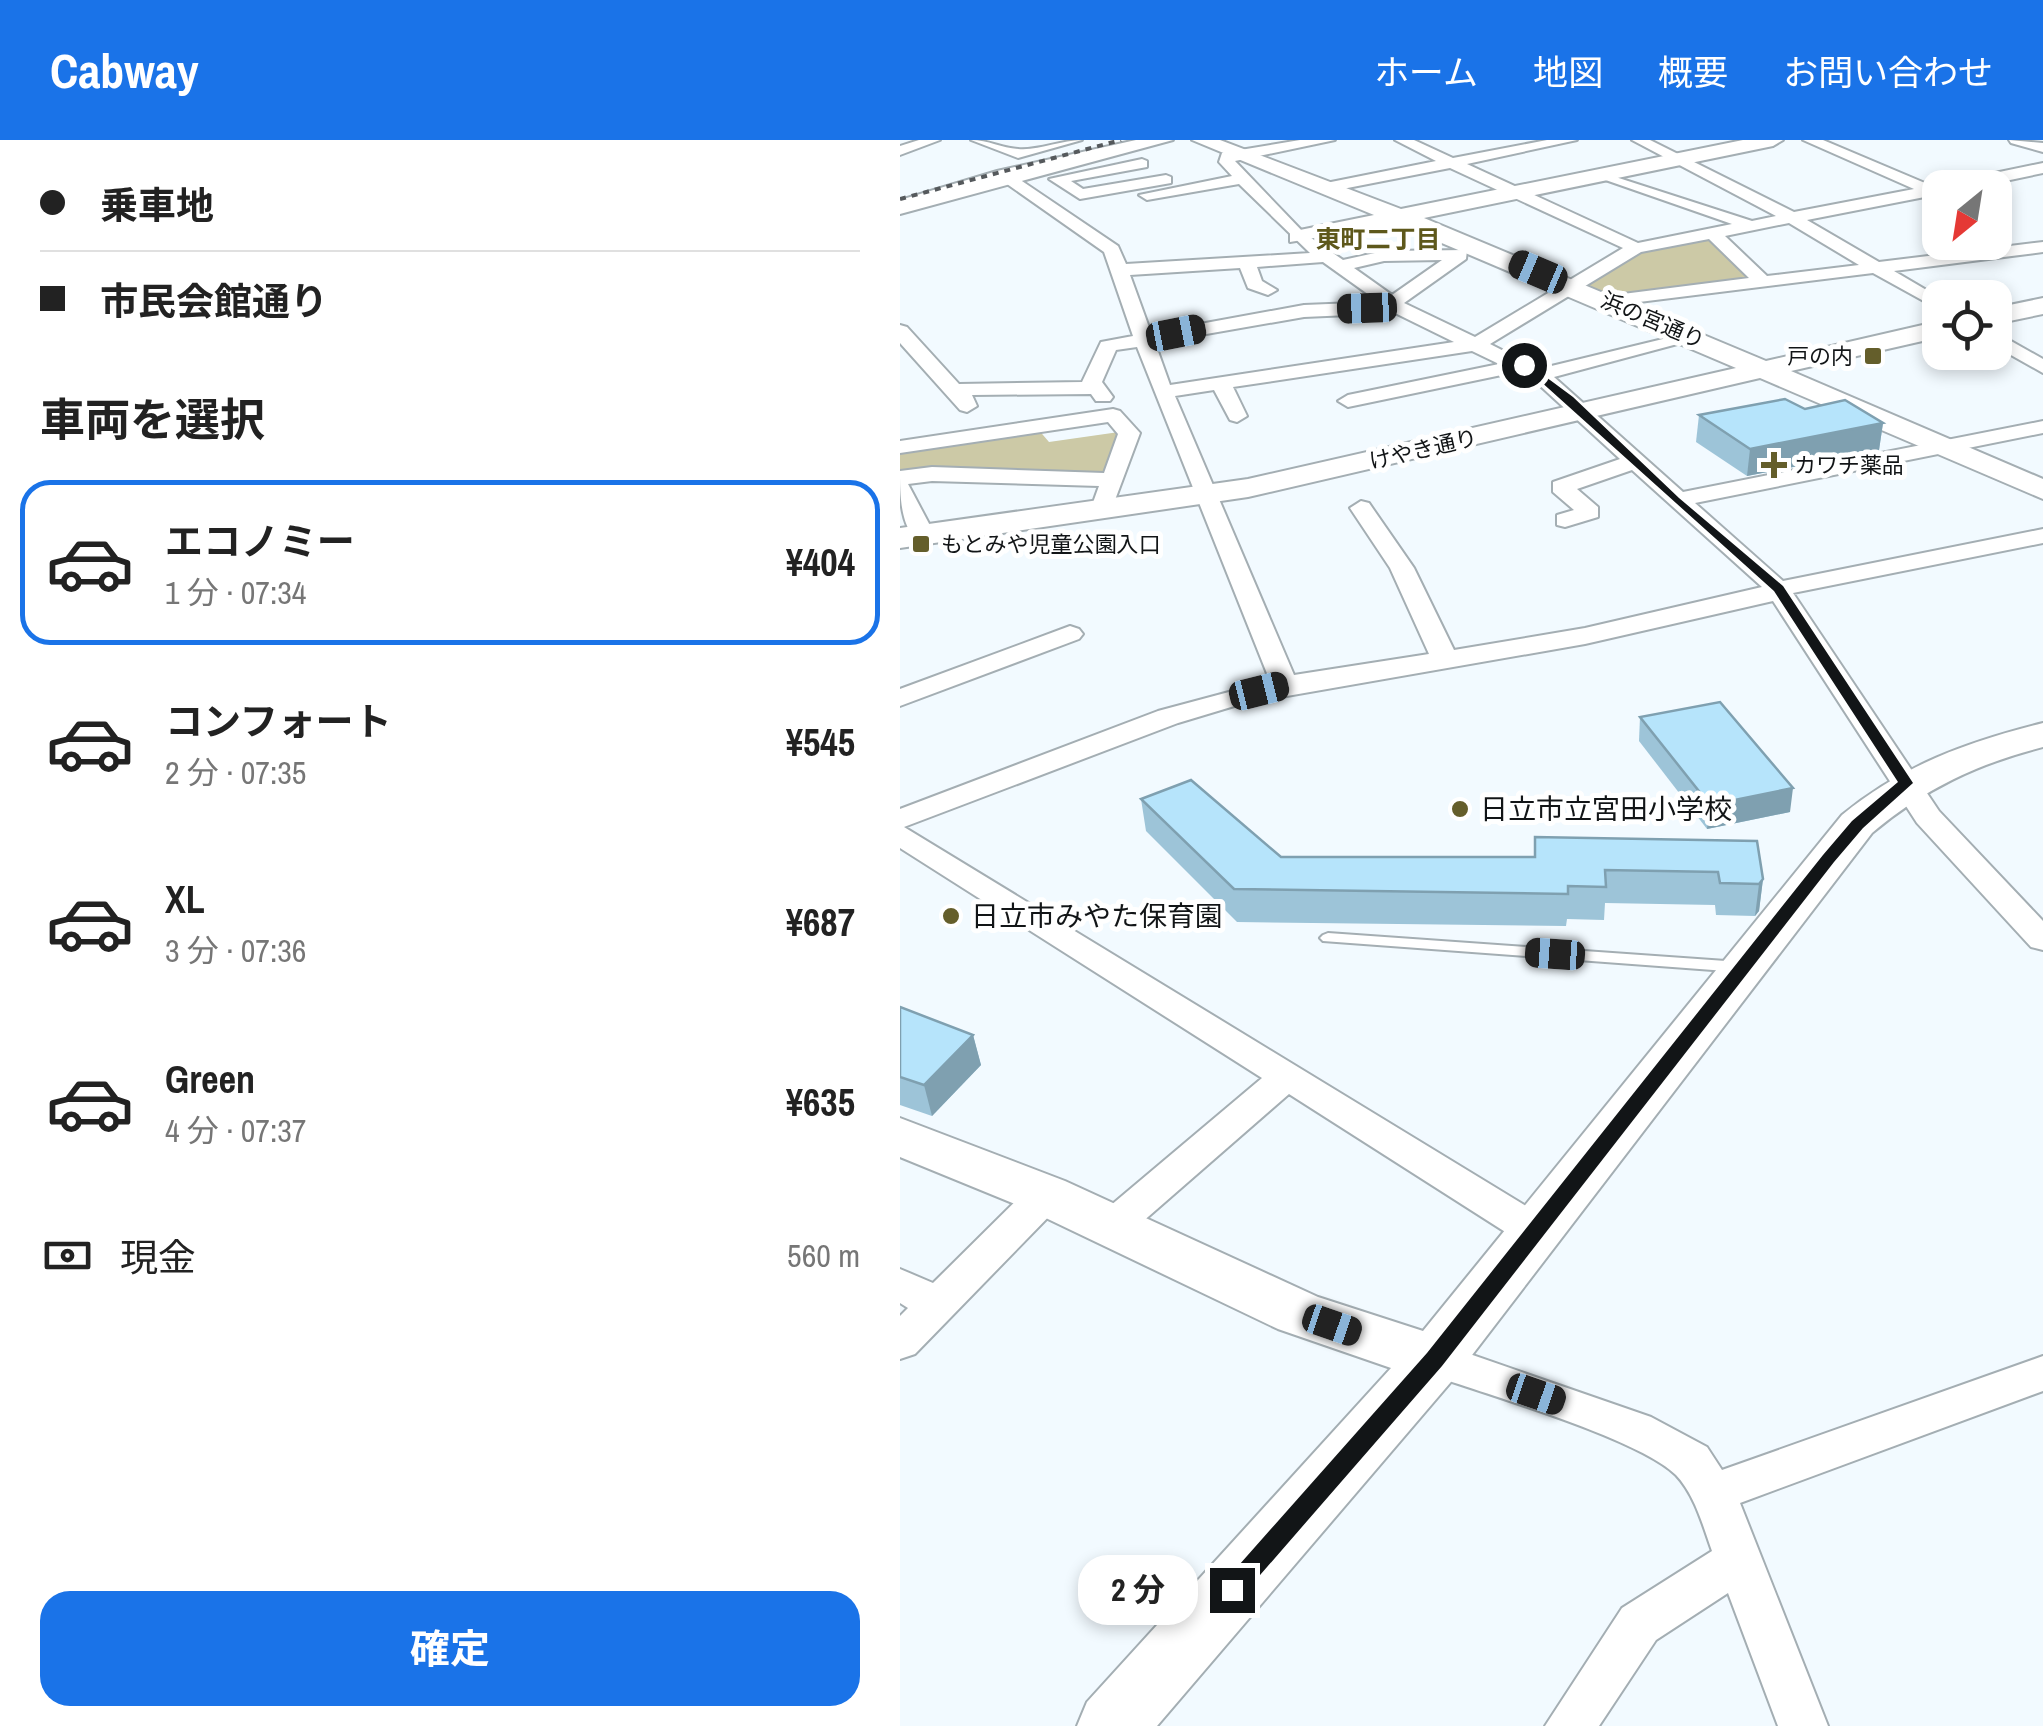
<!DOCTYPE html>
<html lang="ja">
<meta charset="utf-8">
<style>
body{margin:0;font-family:"Archivo Narrow","Noto Sans JP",sans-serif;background:#f6f6f6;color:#222;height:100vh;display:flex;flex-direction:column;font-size:38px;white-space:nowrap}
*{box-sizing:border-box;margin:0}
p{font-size:32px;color:#767676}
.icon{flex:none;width:55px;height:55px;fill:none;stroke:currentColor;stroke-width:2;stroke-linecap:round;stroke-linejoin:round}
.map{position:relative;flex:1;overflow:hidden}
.side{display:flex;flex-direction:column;background:#fff;width:900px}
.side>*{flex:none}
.banner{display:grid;align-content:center;height:220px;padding:0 40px;background:#fff}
.needle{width:65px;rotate:210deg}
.fabs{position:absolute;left:1022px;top:30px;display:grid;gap:20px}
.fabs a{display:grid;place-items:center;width:90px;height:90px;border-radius:20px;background:#fff;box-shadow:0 5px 15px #0003;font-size:50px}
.end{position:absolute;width:45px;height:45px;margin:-22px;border:12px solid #121517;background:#fff;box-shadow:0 0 0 5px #fff}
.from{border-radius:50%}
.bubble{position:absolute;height:70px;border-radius:30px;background:#fff;box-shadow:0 5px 15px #0003;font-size:32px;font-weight:700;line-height:70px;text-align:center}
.car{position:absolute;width:30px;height:60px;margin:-30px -15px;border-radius:12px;box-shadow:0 0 8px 2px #0007;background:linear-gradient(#222 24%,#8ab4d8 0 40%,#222 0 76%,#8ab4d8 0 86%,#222 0)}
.banner b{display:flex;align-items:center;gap:35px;height:95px;font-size:38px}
.banner b+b{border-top:2px solid #e0e0e0}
.banner i{width:25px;height:25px;background:#222}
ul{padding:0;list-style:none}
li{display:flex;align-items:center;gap:30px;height:165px;margin:0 20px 15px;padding:0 20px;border:5px solid transparent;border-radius:30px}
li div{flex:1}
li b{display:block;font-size:38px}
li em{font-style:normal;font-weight:700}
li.selected{border-color:#1a73e8}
li>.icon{width:90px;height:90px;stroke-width:1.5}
h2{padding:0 40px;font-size:45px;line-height:120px}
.pay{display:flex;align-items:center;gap:25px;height:110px;padding:0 40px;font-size:38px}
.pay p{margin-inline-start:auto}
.primary-button{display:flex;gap:20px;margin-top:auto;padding:20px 40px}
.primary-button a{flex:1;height:115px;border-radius:30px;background:#1a73e8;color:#fff;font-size:40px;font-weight:700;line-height:115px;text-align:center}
header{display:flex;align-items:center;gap:60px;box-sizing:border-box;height:140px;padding:0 50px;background:#1a73e8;color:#fff}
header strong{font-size:48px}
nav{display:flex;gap:55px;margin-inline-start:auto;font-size:35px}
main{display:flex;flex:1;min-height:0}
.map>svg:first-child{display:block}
.green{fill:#ccc9a6}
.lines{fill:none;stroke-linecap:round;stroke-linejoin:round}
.lane-casing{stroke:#a4aeb3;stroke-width:4}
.street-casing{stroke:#a4aeb3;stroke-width:4}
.secondary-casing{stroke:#a4aeb3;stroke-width:4}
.lane{fill:#fff;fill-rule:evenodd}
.street{fill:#fff;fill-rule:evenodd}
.secondary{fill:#fff;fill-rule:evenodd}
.rail{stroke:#55595c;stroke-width:4;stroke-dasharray:6 6;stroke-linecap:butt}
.wall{fill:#9dc4d8}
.shaded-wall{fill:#7fa0b0}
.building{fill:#b6e4fb;stroke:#7fa0b0;stroke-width:2.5}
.route{fill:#121517}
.poi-dot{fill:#645e2b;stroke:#fff;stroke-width:4}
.labels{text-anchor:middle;stroke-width:10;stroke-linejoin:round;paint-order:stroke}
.far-street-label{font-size:22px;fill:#121517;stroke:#fff}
.far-poi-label{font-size:22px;fill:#121517;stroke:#fff;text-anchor:start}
.far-neighbourhood-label{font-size:25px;font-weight:bold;fill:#5e581b;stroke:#fff}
.poi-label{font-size:28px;fill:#121517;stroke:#fff;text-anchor:start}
</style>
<header>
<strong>Cabway</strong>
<nav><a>ホーム</a><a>地図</a><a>概要</a><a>お問い合わせ</a></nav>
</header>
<main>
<section class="side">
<div class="banner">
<b><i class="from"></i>乗車地</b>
<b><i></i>市民会館通り</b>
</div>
<h2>車両を選択</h2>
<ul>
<li class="selected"><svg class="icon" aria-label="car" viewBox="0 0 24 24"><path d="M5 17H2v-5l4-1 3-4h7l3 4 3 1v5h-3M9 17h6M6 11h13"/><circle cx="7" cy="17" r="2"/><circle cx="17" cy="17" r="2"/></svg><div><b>エコノミー</b><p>1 分 · 07:34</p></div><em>¥404</em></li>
<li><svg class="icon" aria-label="car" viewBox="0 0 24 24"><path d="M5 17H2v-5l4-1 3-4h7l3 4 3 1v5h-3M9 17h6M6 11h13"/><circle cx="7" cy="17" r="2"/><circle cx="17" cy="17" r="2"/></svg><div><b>コンフォート</b><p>2 分 · 07:35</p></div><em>¥545</em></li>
<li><svg class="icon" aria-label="car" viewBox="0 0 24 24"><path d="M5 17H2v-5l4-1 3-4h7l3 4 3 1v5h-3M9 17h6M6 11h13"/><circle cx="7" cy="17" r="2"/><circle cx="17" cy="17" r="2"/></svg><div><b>XL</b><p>3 分 · 07:36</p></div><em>¥687</em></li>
<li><svg class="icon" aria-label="car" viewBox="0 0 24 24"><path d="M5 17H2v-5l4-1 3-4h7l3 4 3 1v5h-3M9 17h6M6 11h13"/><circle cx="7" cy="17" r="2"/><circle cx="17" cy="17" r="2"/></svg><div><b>Green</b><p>4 分 · 07:37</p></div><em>¥635</em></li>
</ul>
<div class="pay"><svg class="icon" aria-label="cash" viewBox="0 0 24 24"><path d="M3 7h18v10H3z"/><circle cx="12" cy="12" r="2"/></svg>現金<p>560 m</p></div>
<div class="primary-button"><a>確定</a></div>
</section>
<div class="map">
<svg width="1143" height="1586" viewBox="0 0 1143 1586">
<rect width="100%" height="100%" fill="#f2faff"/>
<g class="green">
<path d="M806 94 865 144 709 158 670 145 736 108Z"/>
<path d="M137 288 149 302 219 292 207 337 0 331V311Z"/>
</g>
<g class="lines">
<g class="lane-casing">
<path id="lane" d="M428 793 840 822 848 827 840 832 423 801 420 798 423 795Z"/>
</g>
<g class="street-casing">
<g id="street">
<path d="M19 0H40L0 15V6Z"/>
<path d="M71 0C88 0 102 8 118 9 138 11 161 0 182 0L118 18Z"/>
<path d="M400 0H435L335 21 404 93 443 120 484 111 567 110 566 119 504 163 575 197 723 108 550 28 427 52 421 50V44L536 21 495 0H514L553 18 647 0H677L567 24 738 103 832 84 697 37V31L852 81 876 76 732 0H750L894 72 1014 49 903 0H923L1032 46 1143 23V33L1072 48H1040V54L907 80 979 122 1143 102V112L994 131 1040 158V170L973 133 707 166 698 161 707 156 849 138 809 99 741 112 590 204 639 229 796 191V199L654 237 783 352 1143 281V293L795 363 883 441 1143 389V403L893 453 1039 671 1143 781V810L1131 807 1017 683 873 461 685 504 341 564 278 583 4 687 649 1080 655 1091 649 1102 635 1106 621 1102 389 954 225 1097 211 1102 197 1097 191 1087 197 1077 362 938 0 708V669L258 571 370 541 237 207 216 210 202 242 213 257 210 261H196L191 254 72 255 77 266 67 272 60 270 0 203V185L7 187 59 244 182 242 201 202 233 196 204 112 100 39V33H110L218 106 226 124 410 113 339 44 247 60 239 55 332 36 319 22 322 13ZM889 83 959 125 867 136 825 96ZM542 120 492 155 454 128 484 121ZM423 122 479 162 404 165 251 193 230 135 340 128 348 148 368 155 377 150 362 141 357 127ZM495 173 554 202 270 245 255 203 404 177ZM572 211 599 224 448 255 438 261 448 267 616 232 636 242 720 319 653 342V352L674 370 657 375V385L665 387 698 377V367L677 349 732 330 862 447 685 488 554 510 514 428 469 363 461 361 450 368 490 428 529 514 394 535 275 256 314 250 330 280 337 282 347 276 333 247Z"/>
<path d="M1109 0 1143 3V12L1111 3Z"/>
<path d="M242 19 247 21V27L171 41 183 49 266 35 271 37V43L180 59 149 39Z"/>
<path d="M1095 192 1143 219V233L1095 206Z"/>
<path d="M213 269 220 271 240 293 209 376H193L190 371 199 346 32 341 8 344 35 395 23 402C0 394 0 354 0 331L32 327 204 333 218 294 208 282 0 313V301Z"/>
<path d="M170 486 179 489 183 494 179 499 0 566V549Z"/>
<path d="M146 1041 160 1045 165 1055 160 1065 15 1214 0 1219V1176L8 1168 0 1163V1129L33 1143 132 1045Z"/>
<path d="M535 1202 751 1277 807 1307 822 1330 1143 1216V1251L840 1363 928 1586H878L828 1453 756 1500 699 1586H645L722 1468 812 1411C803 1386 795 1355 776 1335 737 1297 578 1252 520 1231L514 1219 520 1207Z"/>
</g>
</g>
<g class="secondary-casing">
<g id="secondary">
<path d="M236 0H273L0 74V60L97 31Z"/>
<path d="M292 0H320L501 69 843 0H883L873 6 524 78 866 221 1040 181V197L891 231 1143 339V359L860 238 348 357 0 408V388L348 339 836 228 497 84 390 102V92L474 75Z"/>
<path d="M1143 158V174L1095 184V168Z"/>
<path d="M1143 583V607C1077 624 1024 649 972 693L556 1236 257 1586H177L187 1562 491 1228 378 1189 127 1069 0 1017V978L165 1041 418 1157 523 1191 942 675C1003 625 1067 602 1143 583Z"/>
</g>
</g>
<use href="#lane" class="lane"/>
<use href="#street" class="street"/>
<use href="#secondary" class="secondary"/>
<path class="rail" d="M0 59 221 0"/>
</g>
<g class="wall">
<path d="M905 269 983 283 979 310 847 336 796 302 799 275Z"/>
<path d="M740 577 890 672 807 689 739 601Z"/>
<path d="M241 659 381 717H634L635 697 863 739 859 771 855 776 816 775 815 765 705 763 704 780 667 779 666 786 337 782 246 691Z"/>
<path d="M0 867 73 895 81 925 32 976 0 965Z"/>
</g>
<g class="shaded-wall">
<path d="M983 283 979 310 847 336 850 309Z"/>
<path d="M893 648 890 672 807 689 810 665Z"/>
<path d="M863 739 859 771 855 776 859 744Z"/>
<path d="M73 895 81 925 32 976 24 945Z"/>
</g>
<g class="building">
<path d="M885 259 905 269 945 260 983 283 850 309 799 275Z"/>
<path d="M820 562 893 648 810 665 740 577Z"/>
<path d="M291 640 381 717H635V697L857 701 863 739 859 744 820 743 818 732 705 730 706 747 668 746V754L334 749 241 659Z"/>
<path d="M0 867 73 895 24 945 0 937Z"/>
</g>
<path class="route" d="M620 223H627L673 257 779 358 883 446 1013 643 963 688 934 722 542 1226 341 1457 332 1460 320 1450 324 1442 527 1213 923 715 952 681 998 642 874 451Z"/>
<g class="poi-dot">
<rect x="963" y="206" width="20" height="20" rx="5"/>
<path d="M869 310h10v10h10v10h-10v10h-10v-10h-10v-10h10z"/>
<rect x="11" y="394" width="20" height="20" rx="5"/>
<circle cx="560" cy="669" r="10"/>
<circle cx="51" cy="776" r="10"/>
</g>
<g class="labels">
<g class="far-street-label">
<text transform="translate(753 180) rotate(23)" y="8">浜の宮通り</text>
<text transform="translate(523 309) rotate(-13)" y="8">けやき通り</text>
</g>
<g class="far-poi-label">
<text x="953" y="224" text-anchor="end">戸の内</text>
<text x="894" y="333">カワチ薬品</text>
<text x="41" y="412">もとみや児童公園入口</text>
</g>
<g class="far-neighbourhood-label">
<text x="478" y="108">東町二丁目</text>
</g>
<g class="poi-label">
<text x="580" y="679">日立市立宮田小学校</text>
<text x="71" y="786">日立市みやた保育園</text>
</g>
</g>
</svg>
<div class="fabs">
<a><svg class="needle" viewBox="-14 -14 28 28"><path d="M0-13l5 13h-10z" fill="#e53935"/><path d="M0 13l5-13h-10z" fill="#767676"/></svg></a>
<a><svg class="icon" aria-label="locate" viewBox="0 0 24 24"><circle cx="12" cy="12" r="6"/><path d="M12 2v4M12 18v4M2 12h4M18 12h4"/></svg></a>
</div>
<i class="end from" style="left:624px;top:225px"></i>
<i class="end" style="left:332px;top:1450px"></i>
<div class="bubble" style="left:178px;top:1415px;width:120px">2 分</div>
<i class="car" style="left:638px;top:132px;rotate:293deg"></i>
<i class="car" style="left:467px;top:168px;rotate:268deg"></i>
<i class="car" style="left:276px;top:193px;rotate:79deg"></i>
<i class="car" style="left:359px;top:551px;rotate:76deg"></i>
<i class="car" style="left:655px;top:814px;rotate:274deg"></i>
<i class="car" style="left:432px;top:1185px;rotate:109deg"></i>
<i class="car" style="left:636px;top:1254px;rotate:109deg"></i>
</div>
</main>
